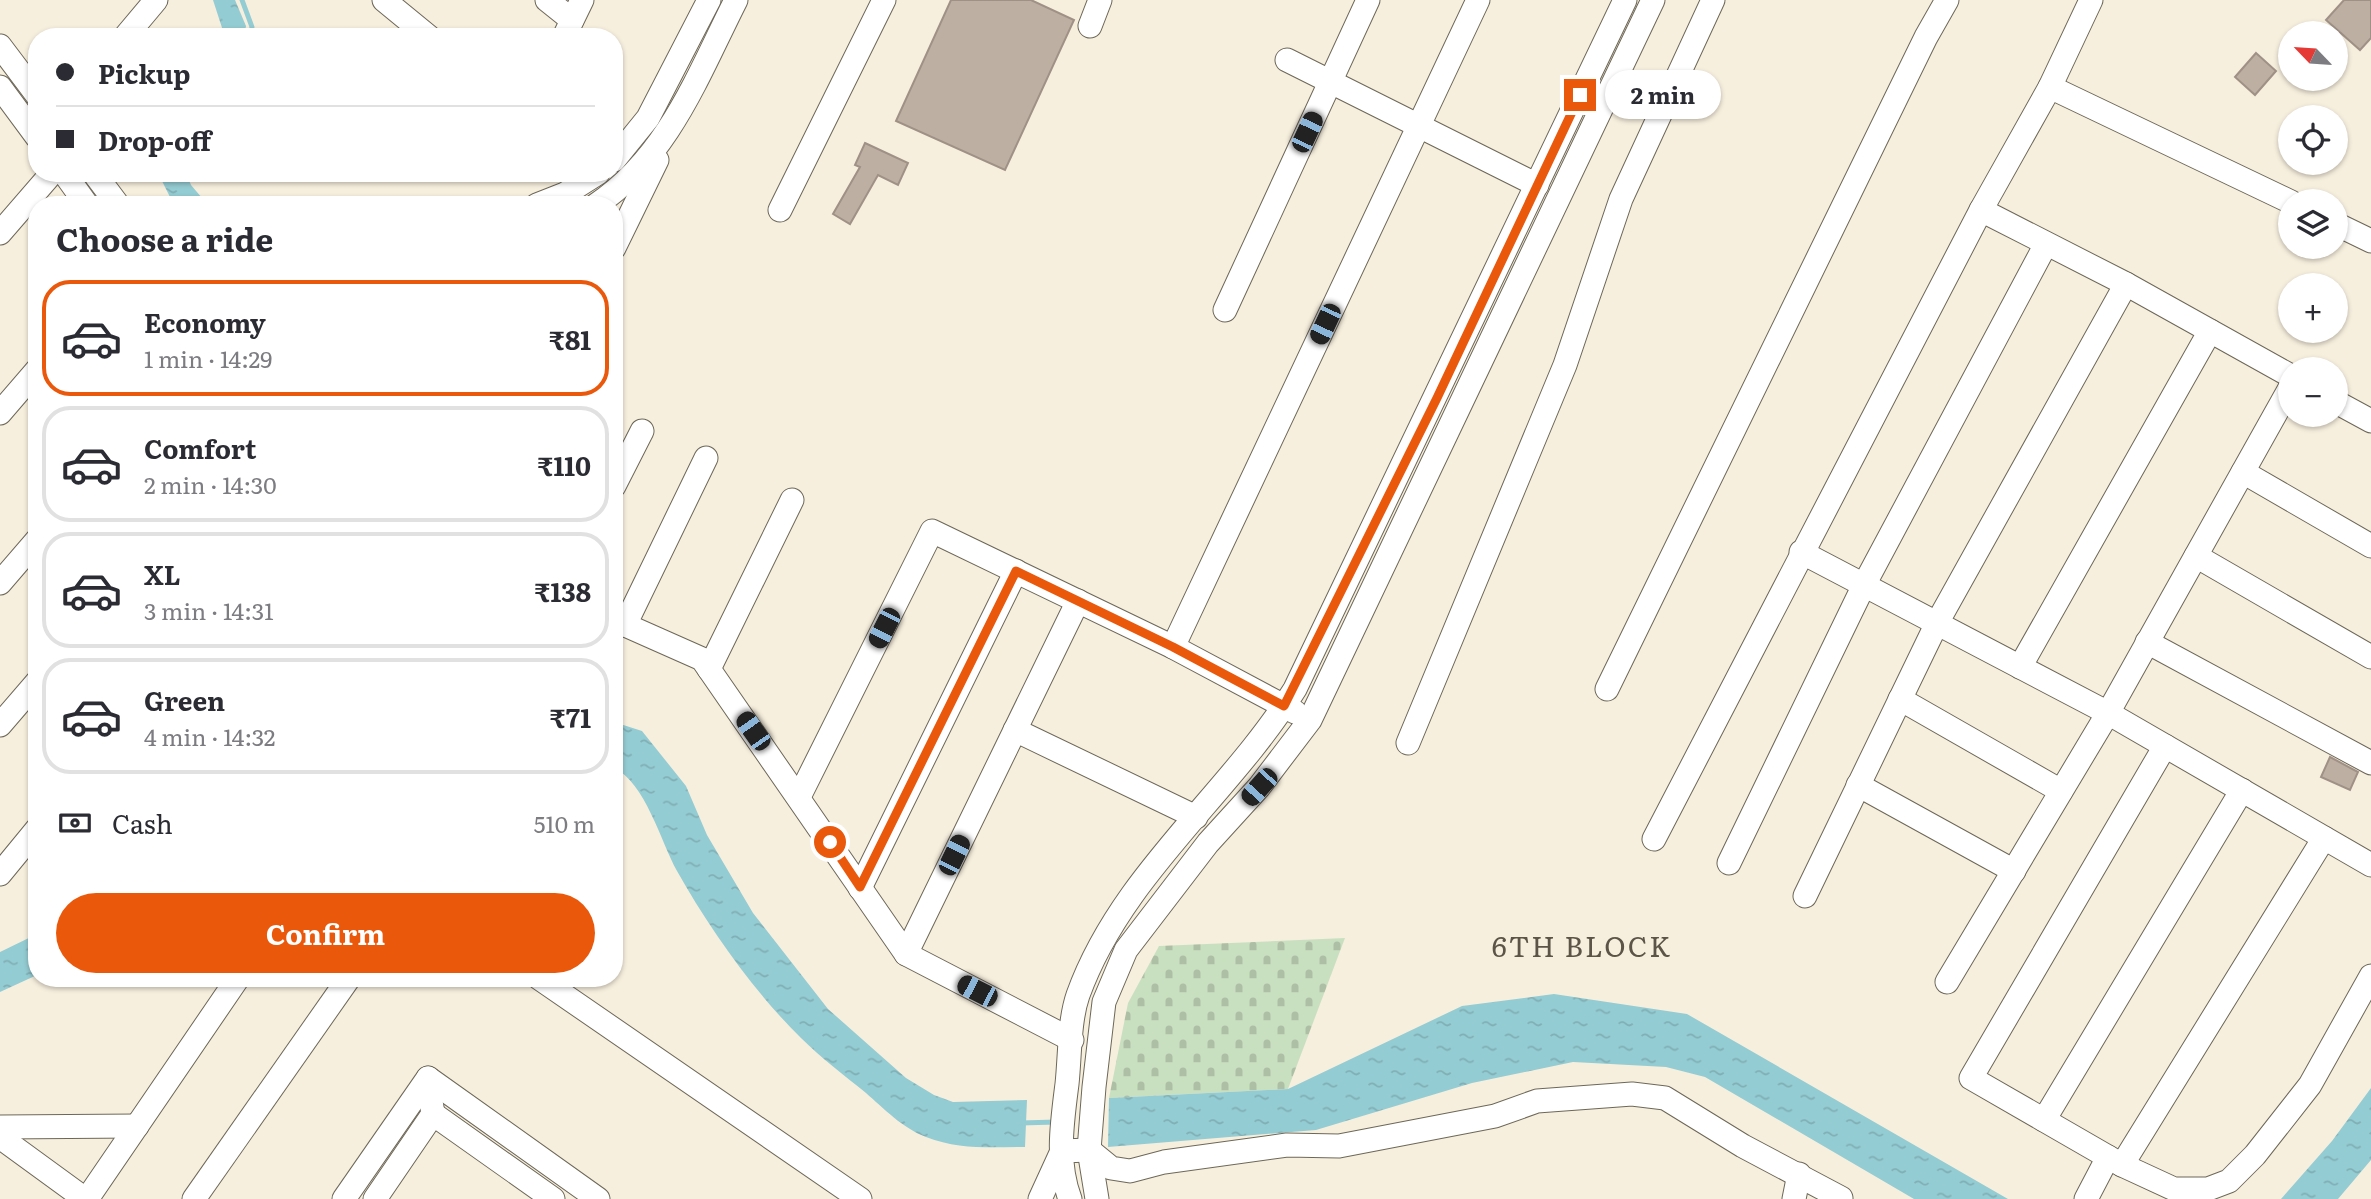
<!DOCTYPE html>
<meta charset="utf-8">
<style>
body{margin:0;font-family:Literata,serif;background:#f7f7f7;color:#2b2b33;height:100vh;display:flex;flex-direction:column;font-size:26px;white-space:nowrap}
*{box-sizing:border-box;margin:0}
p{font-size:23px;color:#7c7c81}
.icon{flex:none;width:38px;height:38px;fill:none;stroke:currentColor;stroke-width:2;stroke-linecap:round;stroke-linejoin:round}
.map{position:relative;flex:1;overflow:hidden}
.panel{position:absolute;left:28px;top:196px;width:595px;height:791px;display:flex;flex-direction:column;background:#fff;border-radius:28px;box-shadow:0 2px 5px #0004}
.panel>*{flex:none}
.guide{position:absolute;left:28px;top:28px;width:595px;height:154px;border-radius:28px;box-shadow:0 2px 5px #0004;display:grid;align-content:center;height:154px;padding:0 28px;background:#fff}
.needle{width:46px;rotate:295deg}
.controls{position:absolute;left:2278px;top:21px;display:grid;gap:14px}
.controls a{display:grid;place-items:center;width:70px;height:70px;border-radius:50%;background:#fff;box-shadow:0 2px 5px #0004;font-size:35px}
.end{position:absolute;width:32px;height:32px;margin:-16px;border:9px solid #ea580c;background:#fff;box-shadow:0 0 0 4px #fff}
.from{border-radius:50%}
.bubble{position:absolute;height:49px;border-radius:24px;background:#fff;box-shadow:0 2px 5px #0004;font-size:23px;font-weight:700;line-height:49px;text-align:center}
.car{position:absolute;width:21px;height:42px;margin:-21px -10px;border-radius:9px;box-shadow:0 0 5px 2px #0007;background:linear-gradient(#222 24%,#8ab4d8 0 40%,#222 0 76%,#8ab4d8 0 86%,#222 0)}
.guide b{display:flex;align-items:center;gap:24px;height:66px;font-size:26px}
.guide b+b{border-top:2px solid #e1e1e2}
.guide i{width:18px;height:18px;background:#2b2b33}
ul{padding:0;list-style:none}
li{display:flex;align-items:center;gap:21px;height:116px;margin:0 14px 10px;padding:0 14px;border:4px solid #e1e1e2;border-radius:28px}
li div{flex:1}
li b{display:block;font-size:26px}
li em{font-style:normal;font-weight:700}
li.current{border-color:#ea580c}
li>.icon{width:63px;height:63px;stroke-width:1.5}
h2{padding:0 28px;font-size:32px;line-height:84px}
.pay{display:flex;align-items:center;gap:18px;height:77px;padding:0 28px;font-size:26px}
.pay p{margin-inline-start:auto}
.action{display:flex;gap:14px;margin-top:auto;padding:14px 28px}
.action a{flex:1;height:80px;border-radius:42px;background:#ea580c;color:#fff;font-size:28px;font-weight:700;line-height:80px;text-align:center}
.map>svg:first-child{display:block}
.cemetery{fill:url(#cemetery-stones)}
.water{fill:url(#water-ripples)}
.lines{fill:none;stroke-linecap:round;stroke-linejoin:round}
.stream{stroke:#94ccd3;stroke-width:5}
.building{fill:#beafa3;stroke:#a09186;stroke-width:2}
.minor-casing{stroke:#6d6758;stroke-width:25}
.minor{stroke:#fff;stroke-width:23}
.route{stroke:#ea580c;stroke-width:9}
.labels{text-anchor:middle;stroke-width:5;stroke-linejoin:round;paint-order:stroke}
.quarter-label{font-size:28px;letter-spacing:2px;fill:#5c5547;stroke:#f7efde}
</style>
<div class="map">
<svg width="2371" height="1199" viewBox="0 0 2371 1199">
<defs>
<pattern id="cemetery-stones" width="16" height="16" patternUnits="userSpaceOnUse" patternTransform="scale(1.75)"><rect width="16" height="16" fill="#c9e0c0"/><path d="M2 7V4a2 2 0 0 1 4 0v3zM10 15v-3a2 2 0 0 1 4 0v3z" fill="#adc0a5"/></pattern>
<pattern id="water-ripples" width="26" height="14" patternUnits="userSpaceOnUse" patternTransform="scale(1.75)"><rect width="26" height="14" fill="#94ccd3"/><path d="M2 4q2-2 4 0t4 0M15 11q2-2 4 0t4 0" fill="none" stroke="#80afb5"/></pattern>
</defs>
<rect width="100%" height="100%" fill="#f7efde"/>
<path class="cemetery" d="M1345 938 1288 1089 1109 1098 1128 1003 1159 946Z"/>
<g class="water">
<path d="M213 0H235L246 26 244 37H225Z"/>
<path d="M158 173H186L191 185 208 205H174Z"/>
<path d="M614 722 642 731 686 786 707 835 753 913 828 1009 906 1078 934 1095 953 1102 1027 1100 1025 1147C990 1147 959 1150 926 1137 904 1129 883 1108 866 1093 844 1075 821 1058 801 1038 754 992 709 928 677 871 661 842 645 782 614 768Z"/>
<path d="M37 934V975L0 992V952Z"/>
<path d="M1554 994 1687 1014 2008 1199H1914L1705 1077 1666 1067 1573 1062 1472 1083 1316 1130 1108 1147 1109 1098 1288 1089 1462 1006Z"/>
<path d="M2371 1088V1160L2338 1199H2281L2332 1141Z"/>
</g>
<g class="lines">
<g class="stream">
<path d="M242 0 252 27 250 37"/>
<path d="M1021 1123 1056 1122"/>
</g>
</g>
<g class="building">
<path d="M951 0H1031L1074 20 1005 170 896 121Z"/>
<path d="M2344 0H2371V38L2360 50 2326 20Z"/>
<path d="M2256 53 2276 71 2255 95 2235 77Z"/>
<path d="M865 143 908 163 898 185 878 175 850 224 833 214 860 167 855 165Z"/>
<path d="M2330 757 2358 772 2350 790 2321 777Z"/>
</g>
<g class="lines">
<g class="minor-casing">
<g id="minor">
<path d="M384 0 429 37"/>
<path d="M547 0 572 20"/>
<path d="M1090 26 1100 0"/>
<path d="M125 37 156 0"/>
<path d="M564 37 582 0"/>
<path d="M0 46 37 95"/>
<path d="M1287 60 1537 185"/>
<path d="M0 87 37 137"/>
<path d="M2050 87 2291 202"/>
<path d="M614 160 648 118 709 0"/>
<path d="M64 173 87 205"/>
<path d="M94 173 118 205"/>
<path d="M537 205 565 194 598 173"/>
<path d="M596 205C668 157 698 75 736 0"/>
<path d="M780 210 884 0"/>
<path d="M1981 210 2126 284 2291 376"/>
<path d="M2336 224 2371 241"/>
<path d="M0 233 52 173"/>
<path d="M614 248 657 160"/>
<path d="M1225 310 1368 0"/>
<path d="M2336 402 2371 421"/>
<path d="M0 413 37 370"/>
<path d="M2243 472 2371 546"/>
<path d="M614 486 642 431"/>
<path d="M1801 552 2108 713 2371 865"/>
<path d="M2196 556 2371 657"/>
<path d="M0 583 37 540"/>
<path d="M614 620 702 659 906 954 1072 1040"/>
<path d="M625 625 706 458"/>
<path d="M2147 642 2371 763"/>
<path d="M1173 647 1478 0"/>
<path d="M2020 667 2210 331"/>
<path d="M709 669 792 500"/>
<path d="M1607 689 1926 37 1947 0"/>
<path d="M1900 699 2061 791"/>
<path d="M0 725 37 682"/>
<path d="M1015 730 1196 817"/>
<path d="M1408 743 1565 365 1621 199 1713 0"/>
<path d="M2165 746 1971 1078 2122 1165 2174 1189H2208L2229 1181 2255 1155 2310 1085 2371 976"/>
<path d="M1858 785 2014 871"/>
<path d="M799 797 932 531 1173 647 1295 712"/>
<path d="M1654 839 1981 210 2050 87 2091 0"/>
<path d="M1729 863 1864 585 2046 244"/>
<path d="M0 874 37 829"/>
<path d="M860 888 1016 571"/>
<path d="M1805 896 1937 623 2126 284"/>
<path d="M906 954 1078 601"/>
<path d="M539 978 860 1199"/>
<path d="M1947 982 2108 713 2291 386"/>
<path d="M428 1078 598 1199"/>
<path d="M433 1114 553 1199"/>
<path d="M2044 1120 2242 790"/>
<path d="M0 1127 137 1126"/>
<path d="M0 1137 85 1199"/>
<path d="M2122 1165 2324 838"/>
<path d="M87 1199 238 978"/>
<path d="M194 1199 349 978"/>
<path d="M344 1199 428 1078"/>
<path d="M375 1199 433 1114 431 1101"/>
<path d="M1040 1199 1062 1151 1089 1150 1111 1168 1130 1171 1164 1162 1287 1145 1339 1146 1495 1116 1537 1101 1632 1094 1665 1098 1743 1146 1841 1198"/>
<path d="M1070 1199C1056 1162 1062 1123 1067 1084 1070 1056 1069 1021 1078 995 1121 875 1229 795 1295 689L1625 0"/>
<path d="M1097 1199 1089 1150 1094 1087 1104 1002 1126 950 1208 843 1259 787 1310 720 1653 0"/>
<path d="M1794 1199 1799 1174"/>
<path d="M2086 1199 2108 1157"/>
</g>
</g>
<use href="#minor" class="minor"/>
</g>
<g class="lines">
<path class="route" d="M830 842 860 887 1016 571 1173 647 1284 706 1437 398 1580 95"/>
</g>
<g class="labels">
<g class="quarter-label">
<text x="1582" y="957">6TH BLOCK</text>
</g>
</g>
</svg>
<div class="controls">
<a><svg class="needle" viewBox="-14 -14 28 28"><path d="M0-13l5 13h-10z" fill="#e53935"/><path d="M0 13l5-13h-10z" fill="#7c7c81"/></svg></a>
<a><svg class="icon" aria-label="locate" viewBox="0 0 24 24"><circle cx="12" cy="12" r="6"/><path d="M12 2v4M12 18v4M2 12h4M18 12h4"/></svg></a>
<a><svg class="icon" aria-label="layers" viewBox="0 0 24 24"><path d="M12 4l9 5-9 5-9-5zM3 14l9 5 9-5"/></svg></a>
<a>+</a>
<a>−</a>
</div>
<i class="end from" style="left:830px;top:842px"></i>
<i class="end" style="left:1580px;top:95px"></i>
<div class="bubble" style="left:1605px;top:70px;width:116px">2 min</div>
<i class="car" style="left:1307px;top:132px;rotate:25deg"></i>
<i class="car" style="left:1325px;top:324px;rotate:205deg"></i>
<i class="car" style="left:884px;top:628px;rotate:207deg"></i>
<i class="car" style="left:753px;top:731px;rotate:325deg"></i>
<i class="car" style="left:1259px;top:787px;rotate:222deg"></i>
<i class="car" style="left:954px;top:855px;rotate:26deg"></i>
<i class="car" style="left:977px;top:991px;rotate:297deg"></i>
<div class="guide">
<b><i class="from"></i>Pickup</b>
<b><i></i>Drop-off</b>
</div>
<section class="panel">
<h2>Choose a ride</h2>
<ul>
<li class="current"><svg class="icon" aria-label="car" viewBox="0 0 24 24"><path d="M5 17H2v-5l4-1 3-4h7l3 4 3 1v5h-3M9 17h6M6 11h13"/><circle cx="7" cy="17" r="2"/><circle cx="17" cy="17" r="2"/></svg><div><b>Economy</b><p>1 min · 14:29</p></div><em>₹81</em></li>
<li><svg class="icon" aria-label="car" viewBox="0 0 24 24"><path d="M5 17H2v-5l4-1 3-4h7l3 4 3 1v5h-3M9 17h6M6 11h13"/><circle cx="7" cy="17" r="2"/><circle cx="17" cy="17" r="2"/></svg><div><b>Comfort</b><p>2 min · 14:30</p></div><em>₹110</em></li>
<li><svg class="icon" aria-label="car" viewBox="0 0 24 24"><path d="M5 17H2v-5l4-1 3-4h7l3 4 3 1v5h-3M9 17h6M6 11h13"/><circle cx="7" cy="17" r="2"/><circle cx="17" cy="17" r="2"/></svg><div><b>XL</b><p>3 min · 14:31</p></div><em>₹138</em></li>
<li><svg class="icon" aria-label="car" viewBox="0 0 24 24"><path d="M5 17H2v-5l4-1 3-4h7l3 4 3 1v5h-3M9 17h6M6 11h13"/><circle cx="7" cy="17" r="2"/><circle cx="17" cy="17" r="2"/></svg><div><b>Green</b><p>4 min · 14:32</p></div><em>₹71</em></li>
</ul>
<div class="pay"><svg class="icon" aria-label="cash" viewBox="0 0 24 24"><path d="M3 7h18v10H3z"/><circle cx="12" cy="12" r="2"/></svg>Cash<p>510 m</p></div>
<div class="action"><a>Confirm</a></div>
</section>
</div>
